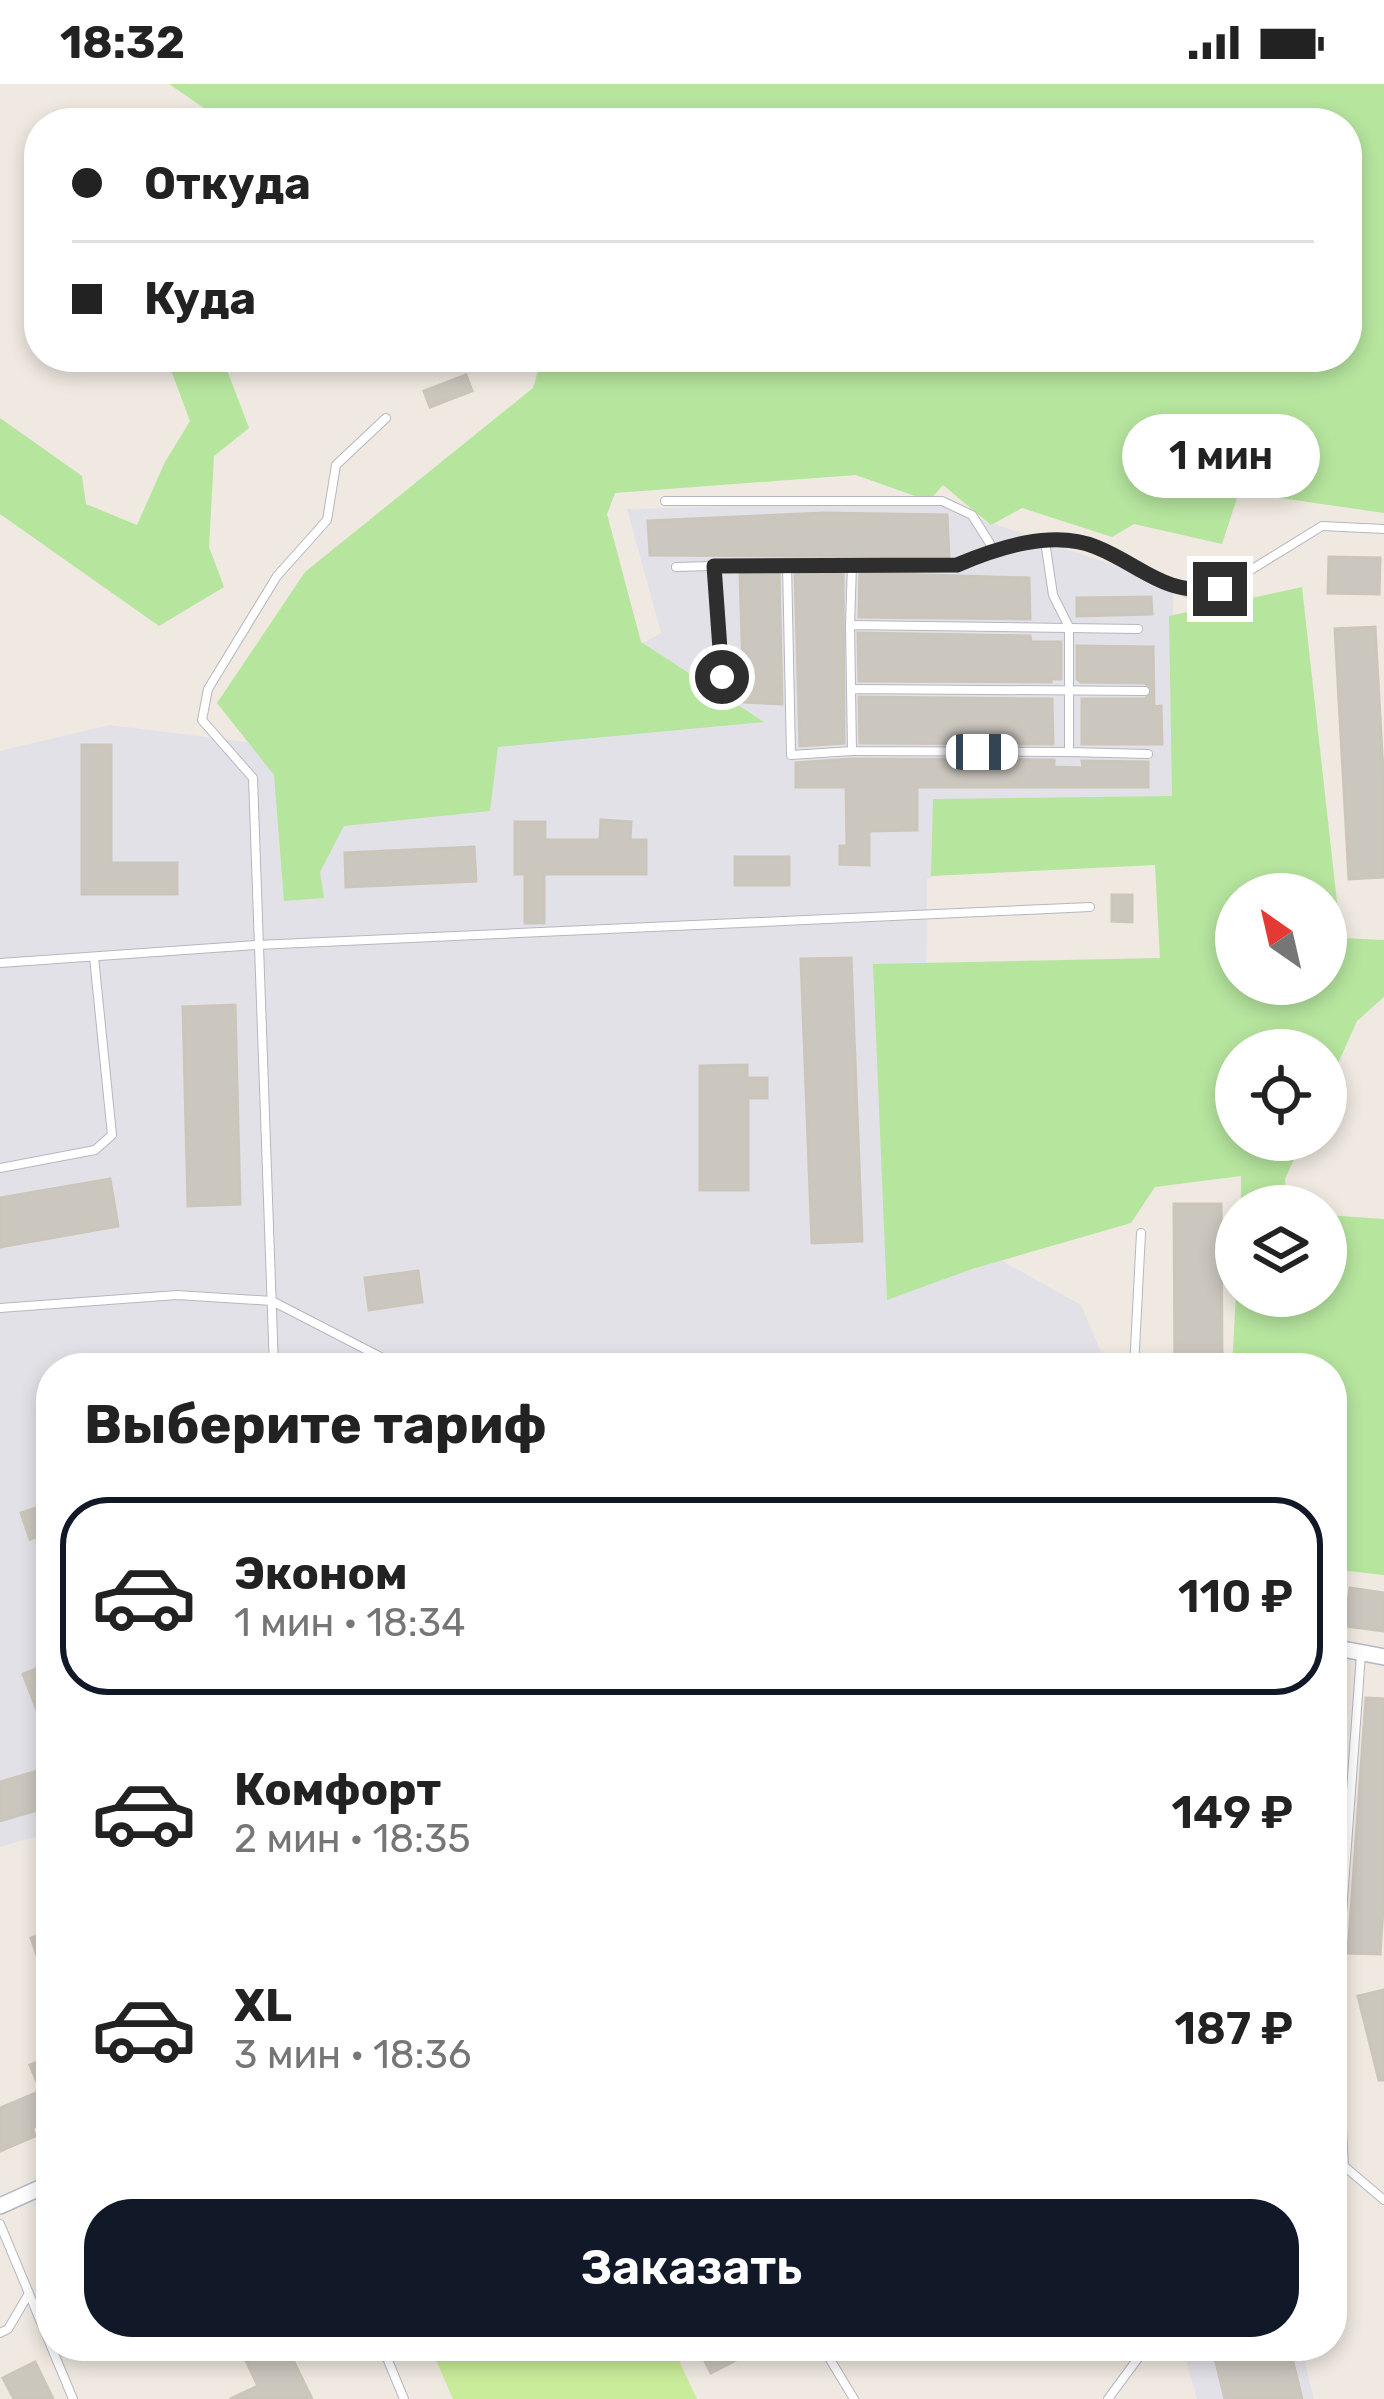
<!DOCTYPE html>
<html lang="ru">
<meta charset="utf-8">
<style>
body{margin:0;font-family:Rubik,sans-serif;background:#f2f2f2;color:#222;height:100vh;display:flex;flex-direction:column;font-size:45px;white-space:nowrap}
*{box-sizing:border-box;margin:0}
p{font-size:39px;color:#767676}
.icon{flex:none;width:66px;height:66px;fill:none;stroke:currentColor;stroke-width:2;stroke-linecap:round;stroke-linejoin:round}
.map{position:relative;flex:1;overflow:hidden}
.drawer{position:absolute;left:36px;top:1269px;width:1311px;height:1008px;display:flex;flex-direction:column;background:#fff;border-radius:48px;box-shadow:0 6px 18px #0003}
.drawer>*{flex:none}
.top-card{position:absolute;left:24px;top:24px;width:1338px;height:264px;border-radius:48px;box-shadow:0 6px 18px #0003;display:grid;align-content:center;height:264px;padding:0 48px;background:#fff}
.needle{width:78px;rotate:326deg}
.tools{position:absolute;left:1215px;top:789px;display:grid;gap:24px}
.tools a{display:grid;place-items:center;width:132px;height:132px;border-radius:50%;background:#fff;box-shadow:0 6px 18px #0003;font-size:60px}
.end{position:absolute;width:54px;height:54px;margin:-27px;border:15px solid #2e2e2e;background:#fff;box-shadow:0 0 0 6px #fff}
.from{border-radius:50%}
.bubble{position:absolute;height:84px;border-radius:42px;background:#fff;box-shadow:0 6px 18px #0003;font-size:39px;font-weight:600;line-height:84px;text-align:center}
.car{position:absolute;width:36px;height:72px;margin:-36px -18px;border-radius:15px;box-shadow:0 0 9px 3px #0007;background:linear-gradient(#fff 24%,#345 0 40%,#fff 0 76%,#345 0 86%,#fff 0)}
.top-card b{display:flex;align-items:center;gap:42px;height:114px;font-size:45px}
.top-card b+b{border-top:3px solid #e0e0e0}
.top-card i{width:30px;height:30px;background:#222}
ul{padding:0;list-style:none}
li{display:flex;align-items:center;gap:36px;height:198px;margin:0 24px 18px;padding:0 24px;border:6px solid transparent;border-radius:48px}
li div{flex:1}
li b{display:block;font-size:45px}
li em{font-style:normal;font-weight:600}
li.active{border-color:#111827}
li>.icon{width:108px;height:108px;stroke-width:1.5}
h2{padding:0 48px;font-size:54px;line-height:144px}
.action{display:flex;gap:24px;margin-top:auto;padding:24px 48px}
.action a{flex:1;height:138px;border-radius:48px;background:#111827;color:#fff;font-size:48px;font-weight:600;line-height:138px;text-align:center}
.status{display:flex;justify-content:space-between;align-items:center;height:84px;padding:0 60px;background:#fff;direction:ltr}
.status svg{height:33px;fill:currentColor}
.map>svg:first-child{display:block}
.industrial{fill:#e3e1e8}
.green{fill:#b6e59e;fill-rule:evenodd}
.pitch{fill:#c9ec9a}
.building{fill:#cbc7bf;stroke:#cbc5ba;stroke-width:3}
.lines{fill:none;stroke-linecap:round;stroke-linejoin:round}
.lane-casing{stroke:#b4b7c1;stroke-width:10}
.street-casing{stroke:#b4b7c1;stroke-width:18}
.lane{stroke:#fff;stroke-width:8}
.street{stroke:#fff;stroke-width:15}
.route{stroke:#2e2e2e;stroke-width:15}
</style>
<div class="status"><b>18:32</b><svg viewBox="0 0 49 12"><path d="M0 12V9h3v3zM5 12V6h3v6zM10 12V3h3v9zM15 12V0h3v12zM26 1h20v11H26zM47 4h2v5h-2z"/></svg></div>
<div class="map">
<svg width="1384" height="2315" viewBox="0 0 1384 2315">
<rect width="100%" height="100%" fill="#efe9e1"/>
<g class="industrial">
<path d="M929 417 1173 502V713L927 795 926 1134 1081 1221 1108 1284H51V1748L0 1763V667L109 641 424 680 661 549 627 425Z"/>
<path d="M1182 2262H1301L1314 2315H1197Z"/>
</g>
<g class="green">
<path d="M169 0H1384V429L1239 408 1222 460 1134 440 1112 453 1022 424 991 441 943 401 929 417 856 391 615 409 607 430 641 558 764 638 498 663 490 727 344 742 320 788 324 814 284 817 274 691 217 619 305 488 533 304 542 273H1347V39H226Z"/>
<path d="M166 273H222L249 344 214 372 209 463 224 503 159 542 0 430V334L82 392 86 420 137 441 165 378 190 337Z"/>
<path d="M1302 503 1341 854 1384 856V913L1357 937 1326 1006V966H1236V1056H1303L1285 1095 1287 1122H1241V1092L1155 1103 1131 1139 972 1185 887 1216 873 880 1160 874 1155 781 931 792 933 715 1172 712 1169 532ZM1236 810H1326V900H1236Z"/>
<path d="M1326 1131 1384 1135V1491L1339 1486 1332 1505V1284H1232L1236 1209 1326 1212Z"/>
</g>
<path class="pitch" d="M430 2262H672L697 2315H453Z"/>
<g class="building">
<path d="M466 291 472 307 430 323 424 307Z"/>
<path d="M824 429 947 431 949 473 650 471 648 437Z"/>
<path d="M1329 473 1380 474 1379 510 1328 509Z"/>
<path d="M779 488 782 620 744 618 740 490Z"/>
<path d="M795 488 843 489 844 659 800 662Z"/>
<path d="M860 489 1029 494 1030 535 859 533Z"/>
<path d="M1151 513 1152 530 1077 532V514Z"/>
<path d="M1375 543 1384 706V793L1349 795 1335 545Z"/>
<path d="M858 549 1030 552 1031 558H1061V595H1051V598L859 597Z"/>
<path d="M1077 562 1153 563 1154 623 1161 622 1162 660H1082V615H1145L1153 606 1145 599 1081 598 1077 595Z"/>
<path d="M859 613 1052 615 1053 660 860 659Z"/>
<path d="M82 661H111V779H177V810H82Z"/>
<path d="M852 675 1054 676V683L1083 684 1082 677 1148 678V703H917V746L869 747V781L840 780V762H847L846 703H796V679Z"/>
<path d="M601 736 631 738 630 756H646V790H544V839H525V790H515V738H545V756H600Z"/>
<path d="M474 763 476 797 346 803 345 769Z"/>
<rect x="735" y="773" width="54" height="28"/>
<path d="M1112 811H1132V838L1112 837Z"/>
<path d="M851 874 862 1157 812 1159 801 875Z"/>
<path d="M235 921 240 1120 188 1122 183 923Z"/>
<path d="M747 981V994H767V1014H748V1106H700V982Z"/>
<path d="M110 1095 118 1142 0 1163V1114Z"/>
<path d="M1174 1120H1221L1222 1284H1175Z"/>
<path d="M418 1187 422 1218 369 1226 365 1194Z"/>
<path d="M51 1419V1448L30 1455 21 1429Z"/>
<path d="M1350 1504 1384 1509V1547L1345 1542Z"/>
<path d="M51 1579V1659H50L23 1590Z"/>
<path d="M1366 1614 1384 1615V1810L1380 1870 1348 1869Z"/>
<path d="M51 1683V1722L0 1737V1698Z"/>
<path d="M51 1847V1905H49L31 1854Z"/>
<path d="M1384 1906V1996H1379L1358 1912Z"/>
<path d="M51 1972V2036L32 2044 35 2052 0 2067V2024L41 2007 30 1981Z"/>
<path d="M239 2262H286L312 2315H230L258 2302Z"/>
<path d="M697 2262H763L711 2289Z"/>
<path d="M1212 2262H1289L1302 2315H1225Z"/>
<path d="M35 2278 53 2315H14L3 2294Z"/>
</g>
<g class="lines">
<g class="lane-casing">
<g id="lane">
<path d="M665 417H942L972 431 994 466"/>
<path d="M787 480 957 481 994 466 1045 457"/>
<path d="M714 482 722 593"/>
<path d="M676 483 787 480 791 671 852 667"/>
<path d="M850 541 852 480"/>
<path d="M851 605 850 541 1138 545"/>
<path d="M1069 668 852 667 851 605 1145 607"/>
<path d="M1148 670 1069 668V543L1053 511 1045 457 1093 461 1138 488 1188 509 1220 505 1322 442 1384 445"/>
<path d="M0 879 257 861 1090 823"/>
<path d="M0 1084 95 1066 112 1051 94 873"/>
<path d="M0 1224 177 1211 272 1217 402 1284"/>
<path d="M274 1284 253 694 202 636 208 605 277 492 327 436 336 381 386 334"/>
<path d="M1134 1284 1141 1149"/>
<path d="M1361 1570 1340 1856 1337 1957 1344 2082 1384 2116"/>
<path d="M0 2140 73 2315"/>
<path d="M0 2249 8 2245 28 2211"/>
<path d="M382 2262 404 2315"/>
<path d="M822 2262 854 2315"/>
<path d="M1108 2315 1147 2262"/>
</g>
</g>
<g class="street-casing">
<g id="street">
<path d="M1332 1563 1384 1573"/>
<path d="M0 2122 51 2099"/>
</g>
</g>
<use href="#lane" class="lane"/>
<use href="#street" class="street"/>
</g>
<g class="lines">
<path class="route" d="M722 593 714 482 957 481C997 464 1053 445 1096 463 1145 483 1161 511 1220 505"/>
</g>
</svg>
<div class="tools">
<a><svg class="needle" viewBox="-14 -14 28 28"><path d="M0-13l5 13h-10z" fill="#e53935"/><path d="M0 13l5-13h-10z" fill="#767676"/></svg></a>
<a><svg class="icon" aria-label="locate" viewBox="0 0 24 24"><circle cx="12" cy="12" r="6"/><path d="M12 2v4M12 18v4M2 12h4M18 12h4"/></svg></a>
<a><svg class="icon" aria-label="layers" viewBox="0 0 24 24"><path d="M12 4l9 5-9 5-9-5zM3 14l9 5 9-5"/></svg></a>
</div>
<i class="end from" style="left:722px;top:593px"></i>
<i class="end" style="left:1220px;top:505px"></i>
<div class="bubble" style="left:1122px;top:330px;width:198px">1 мин</div>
<i class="car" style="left:982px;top:668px;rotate:90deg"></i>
<div class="top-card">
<b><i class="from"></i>Откуда</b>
<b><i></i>Куда</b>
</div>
<section class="drawer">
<h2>Выберите тариф</h2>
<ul>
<li class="active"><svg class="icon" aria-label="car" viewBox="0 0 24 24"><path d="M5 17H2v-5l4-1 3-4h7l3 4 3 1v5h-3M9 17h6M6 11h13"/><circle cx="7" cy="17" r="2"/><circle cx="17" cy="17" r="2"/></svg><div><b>Эконом</b><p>1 мин · 18:34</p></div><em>110 ₽</em></li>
<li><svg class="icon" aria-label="car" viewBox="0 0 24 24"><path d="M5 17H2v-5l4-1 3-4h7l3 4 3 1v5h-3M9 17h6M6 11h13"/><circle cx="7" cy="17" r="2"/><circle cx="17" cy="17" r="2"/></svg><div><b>Комфорт</b><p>2 мин · 18:35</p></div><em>149 ₽</em></li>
<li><svg class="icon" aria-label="car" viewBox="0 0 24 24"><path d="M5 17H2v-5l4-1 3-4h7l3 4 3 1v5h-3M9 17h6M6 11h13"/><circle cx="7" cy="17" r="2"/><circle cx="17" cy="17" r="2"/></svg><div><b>XL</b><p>3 мин · 18:36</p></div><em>187 ₽</em></li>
</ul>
<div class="action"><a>Заказать</a></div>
</section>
</div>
